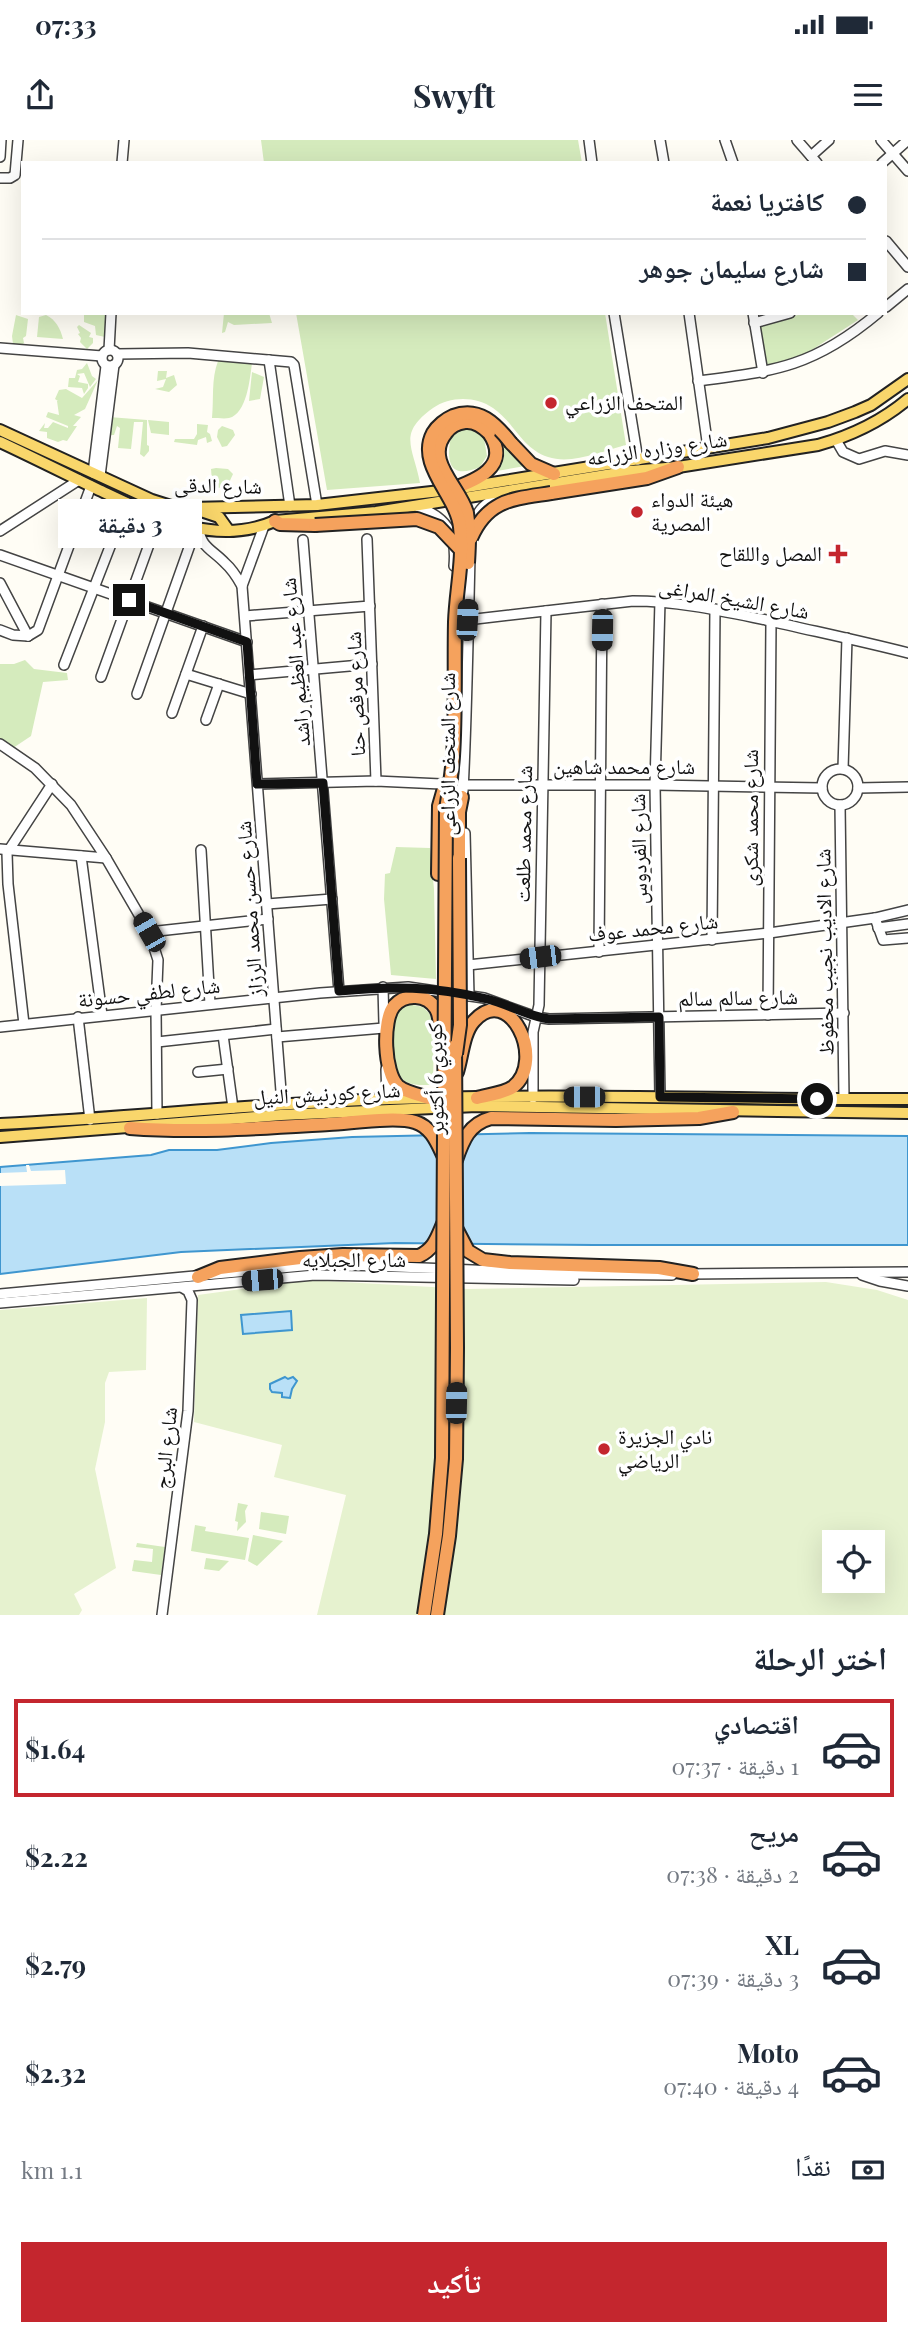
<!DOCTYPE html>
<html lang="ar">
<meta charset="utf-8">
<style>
body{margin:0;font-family:"Playfair Display","Noto Naskh Arabic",serif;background:#f2f2f3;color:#1f2937;direction:rtl;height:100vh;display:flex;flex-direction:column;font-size:26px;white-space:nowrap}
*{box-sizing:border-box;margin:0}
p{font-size:23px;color:#747a83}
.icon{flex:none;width:38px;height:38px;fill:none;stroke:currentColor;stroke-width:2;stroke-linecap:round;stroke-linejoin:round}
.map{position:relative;height:1475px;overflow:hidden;direction:ltr}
.sheet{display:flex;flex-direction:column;background:#fff;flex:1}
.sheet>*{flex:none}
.banner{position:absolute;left:21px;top:21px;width:866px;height:154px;border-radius:0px;box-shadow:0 7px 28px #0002;direction:rtl;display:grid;align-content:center;height:154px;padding:0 21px;background:#fff}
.controls{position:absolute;left:822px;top:1390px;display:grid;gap:14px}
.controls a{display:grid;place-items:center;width:63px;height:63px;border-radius:0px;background:#fff;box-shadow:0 7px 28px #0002;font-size:35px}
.end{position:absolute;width:32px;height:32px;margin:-16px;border:9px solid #111;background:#fff;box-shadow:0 0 0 4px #fff}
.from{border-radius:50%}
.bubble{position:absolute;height:49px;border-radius:0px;background:#fff;box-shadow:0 7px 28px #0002;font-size:23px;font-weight:700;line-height:49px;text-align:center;direction:rtl}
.car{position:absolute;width:21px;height:42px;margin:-21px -10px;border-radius:9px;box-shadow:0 0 5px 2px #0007;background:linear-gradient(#222 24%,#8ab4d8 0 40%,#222 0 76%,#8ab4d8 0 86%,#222 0)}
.banner b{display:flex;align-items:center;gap:24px;height:66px;font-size:26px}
.banner b+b{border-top:2px solid #e0e1e3}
.banner i{width:18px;height:18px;background:#1f2937}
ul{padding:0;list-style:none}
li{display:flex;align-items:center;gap:21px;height:98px;margin:0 14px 10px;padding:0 7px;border:4px solid transparent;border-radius:0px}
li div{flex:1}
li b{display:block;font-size:26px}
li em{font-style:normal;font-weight:700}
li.on{border-color:#c4262e}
li>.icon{width:63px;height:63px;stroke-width:1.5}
h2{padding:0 21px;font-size:32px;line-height:84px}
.pay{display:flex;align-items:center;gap:18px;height:77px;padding:0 21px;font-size:26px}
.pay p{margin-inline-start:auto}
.primary-button{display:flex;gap:14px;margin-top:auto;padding:14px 21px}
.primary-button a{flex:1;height:80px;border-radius:0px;background:#c4262e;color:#fff;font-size:28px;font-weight:700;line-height:80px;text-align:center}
.status{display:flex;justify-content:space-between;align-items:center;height:49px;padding:0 35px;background:#fff;direction:ltr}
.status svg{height:19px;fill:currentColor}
header{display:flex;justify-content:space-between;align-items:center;height:91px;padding:0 21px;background:#fff;font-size:32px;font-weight:700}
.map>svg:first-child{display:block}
.green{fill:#d5ebbd}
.pitch{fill:#e6f2cf;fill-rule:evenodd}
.water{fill:#b9e0f7;stroke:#3f96cf;stroke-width:2}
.pier{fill:#fffdf5}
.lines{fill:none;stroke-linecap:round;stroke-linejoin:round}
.minor-casing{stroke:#444;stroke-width:12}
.major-casing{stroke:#222;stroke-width:14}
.highway-casing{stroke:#222;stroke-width:16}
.minor{stroke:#fff;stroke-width:9}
.major{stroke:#f9d66b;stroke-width:10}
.highway{stroke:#f5a25d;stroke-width:12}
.highway-bridge-casing{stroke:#222;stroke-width:16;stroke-linecap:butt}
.highway-bridge{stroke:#f5a25d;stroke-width:12}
.route{stroke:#111;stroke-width:9}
.poi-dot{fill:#c4262e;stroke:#fff;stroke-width:2.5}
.labels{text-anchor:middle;stroke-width:7;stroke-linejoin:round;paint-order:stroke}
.poi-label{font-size:21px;fill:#111;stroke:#fff;text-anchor:start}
.street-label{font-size:21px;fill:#111;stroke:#fff}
</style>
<div class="status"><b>07:33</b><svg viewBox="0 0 49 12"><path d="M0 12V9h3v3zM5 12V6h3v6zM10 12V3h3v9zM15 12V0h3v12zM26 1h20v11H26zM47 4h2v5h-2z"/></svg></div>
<header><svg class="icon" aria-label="menu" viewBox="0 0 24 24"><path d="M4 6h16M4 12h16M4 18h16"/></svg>Swyft<svg class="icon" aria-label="share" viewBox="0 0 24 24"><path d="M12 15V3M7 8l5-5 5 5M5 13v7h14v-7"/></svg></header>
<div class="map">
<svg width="908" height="1475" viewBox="0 0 908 1475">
<rect width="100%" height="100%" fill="#fffdf5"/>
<g class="green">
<path d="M261 0H578L582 23H264Z"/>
<path d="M84 173H106L105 176 109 180 105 197 96 195 95 186 84 182Z"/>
<path d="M224 173H269L272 183 234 185 228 182 225 192 222 193Z"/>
<path d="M296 173H605L626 305C602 311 572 325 548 317 521 308 515 283 493 268 476 256 450 256 433 268 397 294 413 306 420 343L327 350Z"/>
<path d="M804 173H851L858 180 807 213 766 227 760 187Z"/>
<path d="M16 175 28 179 26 196 23 198 24 203 21 206 13 204 12 196Z"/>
<path d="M46 175C56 180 60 188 63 199L37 197 39 177Z"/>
<path d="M79 185 91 193 89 197 93 198V203L87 209 80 202 81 198 78 194 80 193 77 187Z"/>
<path d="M218 221 252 223C250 238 247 274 229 278 225 279 217 278 212 278 214 258 211 240 218 221Z"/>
<path d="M87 223 92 236 96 239 90 247 84 233 77 234 80 236 78 242 88 244V248L84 254 82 248 68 247 69 238H75L77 230 82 229Z"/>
<path d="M158 231H167L166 238 174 235 177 245 169 252 155 249 163 247 166 239 157 241Z"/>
<path d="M252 232 264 237 260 259 249 261Z"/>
<path d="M98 240 85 269 74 275 81 277 73 286H77L67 301 63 300 58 302 47 298V292L39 291 45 283 44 288H48L53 282 68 288V286L46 277 48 272 59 275 57 261H58L55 259 59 250 66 249 82 258Z"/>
<path d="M109 277 147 280V305L149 306V311L144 317 140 314 143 282H134L131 309 118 308 120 288 117 286 114 295H109L111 286Z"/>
<path d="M148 280 169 282V295L151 293Z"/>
<path d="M197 284 208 285 207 292 210 294 212 301 207 303 206 297 198 300 197 305 174 302 175 299H194L197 294Z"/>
<path d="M222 286 233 290 235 295 227 306 222 307 217 297 218 290Z"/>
<path d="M465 289 475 290 484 298 487 316 480 327C449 340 446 322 451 296Z"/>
<path d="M503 305 525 326 497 331Z"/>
<path d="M216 328 228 329 233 334 227 347 217 348 212 341 211 329Z"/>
<path d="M25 520 34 529 67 533 68 540 43 542 31 596 13 608 0 603V524H14Z"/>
<path d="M396 707 430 708 434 749 436 839 391 835 384 759 385 734 390 733Z"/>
<path d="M408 864 423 867 429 873 434 886 433 945C425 945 414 946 406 942 391 932 389 890 396 875 399 869 403 867 408 864Z"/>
<path d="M238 1363 248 1365 245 1371 246 1382 237 1391 238 1382 235 1381Z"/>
<path d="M261 1372 289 1376 286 1394 259 1389Z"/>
<path d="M195 1385 206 1387 205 1391 249 1398 245 1420 191 1411Z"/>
<path d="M253 1395 283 1401 257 1426 248 1421Z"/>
<path d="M137 1403 165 1407 161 1435 132 1431 134 1420 152 1422 153 1409 136 1407Z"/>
<path d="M206 1418 229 1421 219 1431 204 1429Z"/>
</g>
<g class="pitch">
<path d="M307 1140 468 1149 826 1142 877 1150 908 1160V1475H317L346 1355 274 1337 282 1305 194 1282 198 1155ZM835 1402H873V1440H835Z"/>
<path d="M147 1158 146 1230 109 1232 105 1243V1282L95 1329 116 1428 74 1454 82 1470 79 1475H0V1170Z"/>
</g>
<g class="water">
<path d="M530 993 908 996V1105H594L395 1103 181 1112 0 1134V1027L151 1015 169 1010H217L271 1003 352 997Z"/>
<path d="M291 1171 292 1190 243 1194 241 1175Z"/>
<path d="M285 1237 288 1239 293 1237 297 1241 292 1249 290 1258 282 1257V1253L272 1252 270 1249V1244Z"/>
</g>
<path class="pier" d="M26 1025H29L31 1031 65 1030 66 1044 0 1046V1033L27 1032Z"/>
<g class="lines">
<g class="minor-casing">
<g id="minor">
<path d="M589 0 592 23"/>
<path d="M660 0 664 23"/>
<path d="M725 0 733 23"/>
<path d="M797 0 817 23"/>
<path d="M881 0 908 31"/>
<path d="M811 16 829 0"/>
<path d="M0 17 1 0"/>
<path d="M122 23 124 0"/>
<path d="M882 23 908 0"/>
<path d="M0 38H10L15 35 18 0"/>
<path d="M886 101 908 127"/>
<path d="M886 167 908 149"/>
<path d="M614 173 638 320"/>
<path d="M689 173 708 308"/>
<path d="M753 173 763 233"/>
<path d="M754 183 790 173"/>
<path d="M0 208 102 216"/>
<circle cx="110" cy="218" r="8"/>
<path d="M109 210 111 173"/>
<path d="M117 214 188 213 291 222 294 225 317 365"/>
<path d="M269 220 290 366"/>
<path d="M698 241C777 231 815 226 878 173"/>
<path d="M836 300 843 312 859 319 885 311 908 315"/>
<path d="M93 333 106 226"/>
<path d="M100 336 114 225"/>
<path d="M416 366C447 377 457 393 454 426"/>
<path d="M199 388C200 407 213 410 225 423 232 429 237 437 242 446L282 964"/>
<path d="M472 389C476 370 486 362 503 354"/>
<path d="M0 391 79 340"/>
<path d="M367 399 376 641"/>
<path d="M303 400 339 851"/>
<path d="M0 415 247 502"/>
<path d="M0 443 28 496"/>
<path d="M242 446 264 386"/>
<path d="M660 461 655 645 660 957"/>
<path d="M245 476 370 466"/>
<path d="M467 480 633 461C678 461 722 471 766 480 813 491 861 501 908 513"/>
<path d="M0 490 13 495 28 496"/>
<path d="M28 496 38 490 91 346"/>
<path d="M64 525 127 363"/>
<path d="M186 534 251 554"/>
<path d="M249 535 372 524"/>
<path d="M101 537 159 377"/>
<path d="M137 554 196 388"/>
<path d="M172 573 203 486"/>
<path d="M206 580 219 544"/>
<path d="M0 604 35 628 71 665 106 718 149 792 158 820 156 870 157 974"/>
<path d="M843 629 847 498"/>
<circle cx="840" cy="647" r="18"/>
<path d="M258 644 376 641 463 645H655L822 648"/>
<path d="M858 648 908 647"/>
<path d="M463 651C467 573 468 495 470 417"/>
<path d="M840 665 844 959"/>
<path d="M465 693 469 856"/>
<path d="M0 709 106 718"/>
<path d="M201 710 210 864"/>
<path d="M81 716 102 875"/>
<path d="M267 764 332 759"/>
<path d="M875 778 883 800 908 798"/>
<path d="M878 788 908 784"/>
<path d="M149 792 268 779"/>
<path d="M712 800 715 469"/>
<path d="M599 812 602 464"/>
<path d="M468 825 769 793 875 778 908 770"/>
<path d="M383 847 384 884"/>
<path d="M768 875 771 482"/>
<path d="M78 877 90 980"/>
<path d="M24 884 8 744 7 713 52 644"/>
<path d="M0 887 320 853 408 847 484 858 536 877 549 879 844 873"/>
<path d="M223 895 233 968"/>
<path d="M277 897 384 888"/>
<path d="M157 902 276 889"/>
<path d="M386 929 387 959"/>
<path d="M198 932 228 929"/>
<path d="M533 958V892L539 865 546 471"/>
<path d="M689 1134 908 1132"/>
<path d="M862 1135 880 1141 908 1146"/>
<path d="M0 1154 324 1124 569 1134 672 1135"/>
<path d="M0 1163 315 1135 574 1140"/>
<path d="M162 1475 188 1271 192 1160 188 1151 183 1148"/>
</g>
</g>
<g class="major-casing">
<g id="major">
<path d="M0 290 152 360 171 366 190 368 317 365 449 350 768 298 828 282 855 272 871 265 908 239"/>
<path d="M0 302C32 317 64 333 97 349 152 375 213 408 275 381L376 372 631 331 678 327 818 305C850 296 882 281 908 259"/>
<path d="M198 370 219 377 229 391"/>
<path d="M0 984C130 978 260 963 390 959 563 953 735 960 908 959"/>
<path d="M0 997 281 975 477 966 908 973"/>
</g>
</g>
<g class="highway-casing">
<g id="highway">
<path d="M511 303 531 324 554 334"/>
<path d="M449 350C475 341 512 327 489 293"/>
<path d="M551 353 647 338 678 327"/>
<path d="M275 381 280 384 315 385"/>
<path d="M459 718V672L462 657"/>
<path d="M438 734 439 666 445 645"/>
<path d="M457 932C462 916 463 893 474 881 509 842 547 920 513 947 505 953 488 955 477 958"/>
<path d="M429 958C419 955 405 952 398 946 384 933 382 880 394 866 405 853 427 854 436 869 440 876 440 883 440 891"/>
<path d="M130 988C196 993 263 988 329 984 351 983 396 976 415 982 432 987 438 1005 445 1019"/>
<path d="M456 1020C463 1000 469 984 491 978L616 980 699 978 733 972"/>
<path d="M456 1088 468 1111 483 1120 510 1123 659 1128 693 1134"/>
<path d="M198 1137 220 1128 300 1118 343 1115 419 1116C434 1109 437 1098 443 1084"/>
</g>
</g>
<use href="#minor" class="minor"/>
<use href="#major" class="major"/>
<use href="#highway" class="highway"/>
<g class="highway-bridge-casing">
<g id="highway-bridge">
<path d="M315 385 417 379 439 387 461 410"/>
<path d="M471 398C488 359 513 359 551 353"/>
<path d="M468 423C469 406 470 390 467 373 461 348 423 320 446 293 450 287 458 283 465 282 474 281 483 287 489 293"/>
<path d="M456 914 460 885 459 718"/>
<path d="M424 1475 436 1394 442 1318 446 669C449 651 452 633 453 616 456 572 454 527 455 482 456 451 464 418 460 387 457 356 416 325 433 293 437 286 446 279 453 276 479 266 496 284 511 303"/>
<path d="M437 1475 449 1396 456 1319 457 1208 455 906"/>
</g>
</g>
<use href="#highway-bridge" class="highway-bridge"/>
</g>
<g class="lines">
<path class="route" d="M129 460 247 502 257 644 323 643 339 851C392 846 434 846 487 859 508 864 527 876 549 879L659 877 660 957 817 959"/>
</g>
<g class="poi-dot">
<circle cx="551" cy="263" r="7"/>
<circle cx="637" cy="372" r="7"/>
<path d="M834.5 403.5h7v7h7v7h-7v7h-7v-7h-7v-7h7z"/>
<circle cx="604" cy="1309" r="7"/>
</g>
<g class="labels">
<g class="poi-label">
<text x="565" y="270">المتحف الزراعي</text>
<text x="651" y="367">هيئة الدواء<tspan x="651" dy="24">المصرية</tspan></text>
<text x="822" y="421" text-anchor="end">المصل واللقاح</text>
<text x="618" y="1304">نادي الجزيرة<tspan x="618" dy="24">الرياضي</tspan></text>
</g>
<g class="street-label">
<text transform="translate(657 309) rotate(-8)" y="7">شارع وزاره الزراعه</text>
<text transform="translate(218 346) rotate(1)" y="7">شارع الدقى</text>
<text transform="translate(734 459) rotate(10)" y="7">شارع الشيخ المراغى</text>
<text transform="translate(296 522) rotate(-95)" y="7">شارع عبد العظيم راشد</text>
<text transform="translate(356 554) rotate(-92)" y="7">شارع مرقص حنا</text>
<text transform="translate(448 614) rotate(-90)" y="7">شارع المتحف الزراعى</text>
<text x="624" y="634">شارع محمد شاهين</text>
<text transform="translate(751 678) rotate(-90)" y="7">شارع محمد شكرى</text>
<text transform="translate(524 694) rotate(-89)" y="7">شارع محمد طلعت</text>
<text transform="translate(639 709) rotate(-91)" y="7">شارع الفردوس</text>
<text transform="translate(250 769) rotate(-94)" y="7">شارع حسن محمد الرزاز</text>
<text transform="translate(653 788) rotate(-6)" y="7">شارع محمد عوف</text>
<text transform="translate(825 812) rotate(-91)" y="7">شارع الاديب نجيب محفوظ</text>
<text transform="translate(149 853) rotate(-6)" y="7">شارع لطفي حسونة</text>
<text transform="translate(738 858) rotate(-1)" y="7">شارع سالم سالم</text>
<text transform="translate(436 939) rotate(-91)" y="7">كوبري 6 أكتوبر</text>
<text transform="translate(327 954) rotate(-3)" y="7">شارع كورنيش النيل</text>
<text x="354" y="1127">شارع الجبلايه</text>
<text transform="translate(166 1308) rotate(-84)" y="7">شارع البرج</text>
</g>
</g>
</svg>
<div class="controls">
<a><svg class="icon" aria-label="locate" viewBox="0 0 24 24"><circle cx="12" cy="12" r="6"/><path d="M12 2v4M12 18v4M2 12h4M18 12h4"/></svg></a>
</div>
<i class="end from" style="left:817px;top:959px"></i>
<i class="end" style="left:129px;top:460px"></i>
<div class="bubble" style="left:58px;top:359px;width:144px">3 دقيقة</div>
<i class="car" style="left:467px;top:480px;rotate:3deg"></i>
<i class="car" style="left:602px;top:490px;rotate:181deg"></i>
<i class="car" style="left:149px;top:792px;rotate:330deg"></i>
<i class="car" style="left:540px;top:817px;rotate:263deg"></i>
<i class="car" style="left:584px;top:957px;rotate:270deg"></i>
<i class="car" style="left:262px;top:1140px;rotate:265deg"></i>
<i class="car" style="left:456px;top:1263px;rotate:1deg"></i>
<div class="banner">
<b><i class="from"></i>كافتريا نعمة</b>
<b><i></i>شارع سليمان جوهر</b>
</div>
</div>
<section class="sheet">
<h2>اختر الرحلة</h2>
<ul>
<li class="on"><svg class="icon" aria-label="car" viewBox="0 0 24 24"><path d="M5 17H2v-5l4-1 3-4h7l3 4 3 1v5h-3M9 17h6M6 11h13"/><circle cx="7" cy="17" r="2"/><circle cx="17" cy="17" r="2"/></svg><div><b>اقتصادي</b><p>1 دقيقة · 07:37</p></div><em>$1.64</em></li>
<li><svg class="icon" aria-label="car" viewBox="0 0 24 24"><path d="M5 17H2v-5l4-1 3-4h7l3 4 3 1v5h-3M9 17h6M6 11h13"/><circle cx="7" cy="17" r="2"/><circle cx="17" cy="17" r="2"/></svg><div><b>مريح</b><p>2 دقيقة · 07:38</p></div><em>$2.22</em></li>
<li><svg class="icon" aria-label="car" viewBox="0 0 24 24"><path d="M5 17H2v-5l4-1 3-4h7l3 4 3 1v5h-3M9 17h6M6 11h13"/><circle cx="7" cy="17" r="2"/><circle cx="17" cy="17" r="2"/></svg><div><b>XL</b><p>3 دقيقة · 07:39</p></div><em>$2.79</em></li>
<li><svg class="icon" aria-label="car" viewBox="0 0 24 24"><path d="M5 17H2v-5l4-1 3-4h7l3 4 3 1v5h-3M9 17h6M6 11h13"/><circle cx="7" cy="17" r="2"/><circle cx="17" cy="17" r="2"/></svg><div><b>Moto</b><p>4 دقيقة · 07:40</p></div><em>$2.32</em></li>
</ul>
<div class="pay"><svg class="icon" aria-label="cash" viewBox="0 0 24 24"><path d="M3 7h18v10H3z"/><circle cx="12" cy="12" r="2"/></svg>نقدًا<p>1.1 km</p></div>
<div class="primary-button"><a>تأكيد</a></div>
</section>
